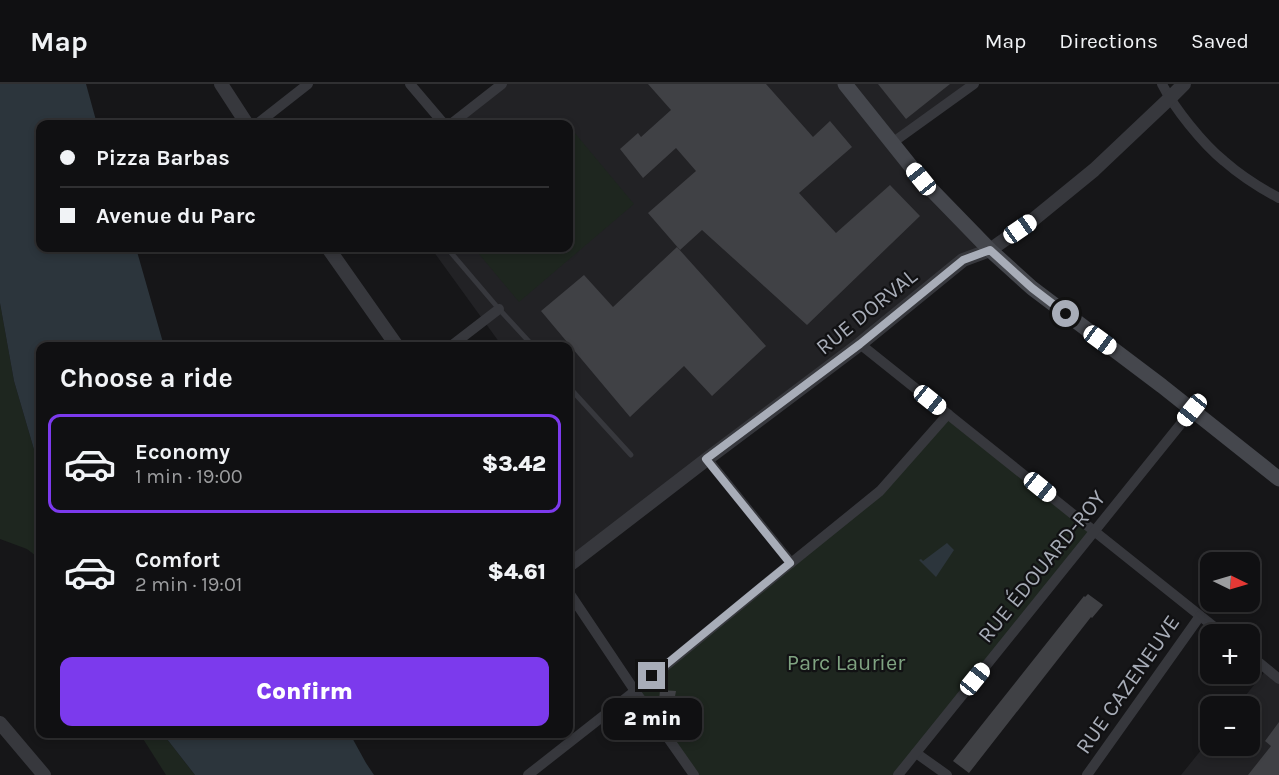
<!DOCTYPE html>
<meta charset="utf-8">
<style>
body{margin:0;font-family:Karla,sans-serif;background:#19191b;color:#f1f3f6;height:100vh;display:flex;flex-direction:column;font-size:22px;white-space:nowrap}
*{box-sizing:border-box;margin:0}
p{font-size:20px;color:#9c9d9f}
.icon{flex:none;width:33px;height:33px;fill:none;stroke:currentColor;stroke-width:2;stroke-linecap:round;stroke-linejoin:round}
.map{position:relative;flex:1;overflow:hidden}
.panel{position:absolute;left:36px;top:258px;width:537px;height:396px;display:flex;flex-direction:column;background:#101012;border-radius:12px;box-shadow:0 3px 9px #0003,0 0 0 2px #303032}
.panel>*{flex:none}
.guide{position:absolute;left:36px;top:36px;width:537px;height:132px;border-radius:12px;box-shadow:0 3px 9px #0003,0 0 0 2px #303032;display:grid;align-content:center;height:132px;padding:0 24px;background:#101012}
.needle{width:39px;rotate:95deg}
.fabs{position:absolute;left:1200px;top:468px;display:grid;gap:12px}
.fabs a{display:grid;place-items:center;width:60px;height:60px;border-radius:12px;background:#101012;box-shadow:0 3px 9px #0003,0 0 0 2px #303032;font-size:30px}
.end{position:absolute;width:27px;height:27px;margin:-14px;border:8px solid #a8adb8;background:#111;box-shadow:0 0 0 3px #111}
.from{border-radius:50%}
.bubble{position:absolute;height:42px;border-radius:12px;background:#101012;box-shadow:0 3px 9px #0003,0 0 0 2px #303032;font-size:20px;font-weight:800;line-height:42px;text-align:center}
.car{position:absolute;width:18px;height:36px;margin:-18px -9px;border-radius:8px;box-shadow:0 0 4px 2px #0007;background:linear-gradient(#fff 24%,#345 0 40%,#fff 0 76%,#345 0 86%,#fff 0)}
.guide b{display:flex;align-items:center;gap:21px;height:57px;font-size:22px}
.guide b+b{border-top:2px solid #303032}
.guide i{width:15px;height:15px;background:#f1f3f6}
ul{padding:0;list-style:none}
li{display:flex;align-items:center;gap:18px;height:99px;margin:0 12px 9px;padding:0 12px;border:3px solid transparent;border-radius:12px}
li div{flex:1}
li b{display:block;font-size:22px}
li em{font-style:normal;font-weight:800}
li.selected{border-color:#7c3aed}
li>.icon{width:54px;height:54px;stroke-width:1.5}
h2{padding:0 24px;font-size:27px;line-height:72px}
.primary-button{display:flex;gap:12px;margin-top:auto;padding:12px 24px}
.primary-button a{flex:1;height:69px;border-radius:12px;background:#7c3aed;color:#fff;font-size:24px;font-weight:800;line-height:69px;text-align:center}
header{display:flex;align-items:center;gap:36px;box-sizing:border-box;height:84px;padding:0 30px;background:#101012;border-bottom:2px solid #303032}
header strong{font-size:28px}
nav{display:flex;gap:33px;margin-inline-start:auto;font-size:21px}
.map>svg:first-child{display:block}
.built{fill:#222225}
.green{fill:#1e261f}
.water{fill:#2c353c}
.building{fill:#404145}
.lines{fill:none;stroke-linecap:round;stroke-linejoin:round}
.service{stroke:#37383d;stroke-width:5}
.minor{stroke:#37383d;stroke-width:10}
.tertiary{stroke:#37383d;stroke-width:14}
.secondary{stroke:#45474d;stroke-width:15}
.route{stroke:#a8adb8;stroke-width:8}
.labels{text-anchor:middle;stroke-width:4.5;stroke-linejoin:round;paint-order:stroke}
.street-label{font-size:22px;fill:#a8adb8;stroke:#111113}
.park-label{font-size:22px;fill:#7fa381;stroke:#111113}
</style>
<header>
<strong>Map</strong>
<nav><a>Map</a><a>Directions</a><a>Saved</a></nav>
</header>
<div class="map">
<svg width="1279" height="691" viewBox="0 0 1279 691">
<rect width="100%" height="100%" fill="#161618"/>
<g class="built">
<path d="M502 0H974L892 59 990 166 963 176 569 481 568 262H502L431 164H568V40H451Z"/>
<path d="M1267 585 1279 595V691H1181L1210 655V662H1250V622H1237Z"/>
</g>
<g class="green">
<path d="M569 42 634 120 519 218 474 164H568Z"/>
<path d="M0 219 14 297 40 386V475L27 465 0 455Z"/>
<path d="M948 330 1095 447 898 691H694L635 607 880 407Z"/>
<path d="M140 650H163L195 691H166Z"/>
</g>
<g class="water">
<path d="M0 0H86L97 40H40V164H136L164 262H40V386L14 297 0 219Z"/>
<path d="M947 459 954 466 936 493 919 476 921 475 923 477Z"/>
<path d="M163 650H350L366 679 374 691H195Z"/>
</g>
<g class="building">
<path d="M648 0H766L813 53 830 37 852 63 799 109 836 149 890 101 920 132 807 241 702 146 680 166 648 129 696 87 676 64 643 94 620 65 638 49 641 53 671 26Z"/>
<path d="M878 0H950L906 35Z"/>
<path d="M677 163 766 262 712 312 684 282 630 333 541 227 584 191 613 223Z"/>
<path d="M1088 510 1103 521 1092 534 1091 533 969 689 953 677 1084 512 1085 513Z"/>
<path d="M660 606 676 607 674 618 659 617Z"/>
<path d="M1279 638V691H1248L1271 662 1265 657Z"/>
</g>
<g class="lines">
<g class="service">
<path d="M447 164 499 225 533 262"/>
<path d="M568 302 631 371"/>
</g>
<g class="minor">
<path d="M410 0 444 40"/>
<path d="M1162 0C1174 24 1203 60 1224 77 1240 91 1260 104 1279 114"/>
<path d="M257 40 308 0"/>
<path d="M451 40 502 0"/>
<path d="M892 59 974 0"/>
<path d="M860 260 1223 550"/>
<path d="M451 262 499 225"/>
<path d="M707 375 791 479"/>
<path d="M568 507 635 607 694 691"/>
<path d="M1250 571 1279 595"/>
<path d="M916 669 947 691"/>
<path d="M528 691 635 607 791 479 880 407 948 330"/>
<path d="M898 691 1192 326"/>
<path d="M1087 691 1200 532"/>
</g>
<g class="tertiary">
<path d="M221 0 247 40"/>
<path d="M328 164 397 262"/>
<path d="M568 482 707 375 860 260 963 176 990 166 1034 135 1094 86 1169 15 1184 0"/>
<path d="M0 639 44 691"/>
</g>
<path class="secondary" d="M845 0 921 95 990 166 1032 204 1162 302 1279 395"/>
</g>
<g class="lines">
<path class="route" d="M652 592 790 479 706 375 860 260 963 176 990 166 1032 204 1066 230"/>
</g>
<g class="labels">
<g class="street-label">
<text transform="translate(866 227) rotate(-39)" y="8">RUE DORVAL</text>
<text transform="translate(1041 482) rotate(-51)" y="8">RUE ÉDOUARD-ROY</text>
<text transform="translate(1127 600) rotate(-55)" y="8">RUE CAZENEUVE</text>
</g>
<g class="park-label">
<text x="846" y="586">Parc Laurier</text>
</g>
</g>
</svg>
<div class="fabs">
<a><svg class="needle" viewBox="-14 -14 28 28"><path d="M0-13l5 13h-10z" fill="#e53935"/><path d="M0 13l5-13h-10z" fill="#9c9d9f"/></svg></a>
<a>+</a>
<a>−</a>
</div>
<i class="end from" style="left:1066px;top:230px"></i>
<i class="end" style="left:652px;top:592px"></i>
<div class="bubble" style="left:603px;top:614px;width:99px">2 min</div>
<i class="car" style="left:921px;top:95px;rotate:321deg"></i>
<i class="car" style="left:1020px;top:145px;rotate:55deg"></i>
<i class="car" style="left:1100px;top:256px;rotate:126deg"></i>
<i class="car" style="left:930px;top:316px;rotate:129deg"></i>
<i class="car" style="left:1192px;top:326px;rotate:219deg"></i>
<i class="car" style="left:1040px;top:403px;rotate:129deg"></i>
<i class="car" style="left:975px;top:595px;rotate:39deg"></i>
<div class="guide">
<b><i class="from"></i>Pizza Barbas</b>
<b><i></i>Avenue du Parc</b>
</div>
<section class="panel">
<h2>Choose a ride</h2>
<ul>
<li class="selected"><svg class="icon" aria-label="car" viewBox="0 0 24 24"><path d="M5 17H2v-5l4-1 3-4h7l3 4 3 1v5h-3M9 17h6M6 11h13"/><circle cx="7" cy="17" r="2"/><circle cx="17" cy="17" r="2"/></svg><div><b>Economy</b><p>1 min · 19:00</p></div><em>$3.42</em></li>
<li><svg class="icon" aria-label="car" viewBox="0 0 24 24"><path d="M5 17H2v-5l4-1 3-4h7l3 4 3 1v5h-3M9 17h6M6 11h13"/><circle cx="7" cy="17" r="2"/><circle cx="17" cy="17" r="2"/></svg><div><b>Comfort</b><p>2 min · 19:01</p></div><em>$4.61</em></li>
</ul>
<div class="primary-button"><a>Confirm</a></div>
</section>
</div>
